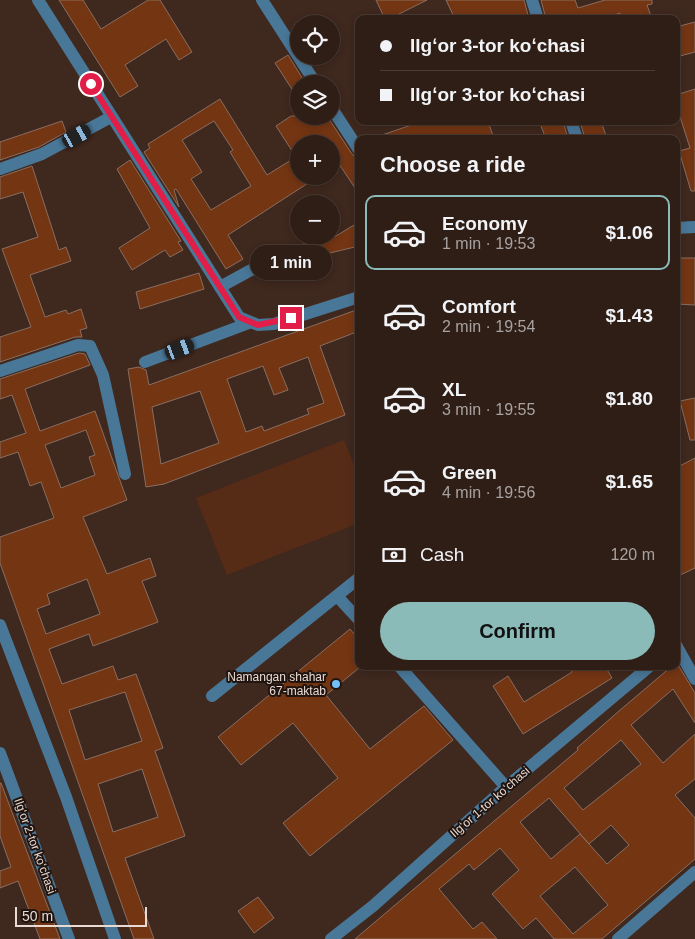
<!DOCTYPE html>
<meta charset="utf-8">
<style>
body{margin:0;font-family:Helvetica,sans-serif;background:#3b2b23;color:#f1f3f6;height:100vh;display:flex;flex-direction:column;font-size:19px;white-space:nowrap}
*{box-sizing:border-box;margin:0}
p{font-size:16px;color:#a7a2a1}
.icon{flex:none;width:28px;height:28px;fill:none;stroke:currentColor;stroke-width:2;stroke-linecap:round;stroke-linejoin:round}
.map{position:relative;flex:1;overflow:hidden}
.drawer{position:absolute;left:355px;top:135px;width:325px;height:535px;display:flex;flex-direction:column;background:#2f1e16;border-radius:10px;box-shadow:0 2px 8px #0003,0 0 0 1px #4a3c35}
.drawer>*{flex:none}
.top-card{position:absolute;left:355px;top:15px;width:325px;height:110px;border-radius:10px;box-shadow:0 2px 8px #0003,0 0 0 1px #4a3c35;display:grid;align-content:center;height:110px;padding:0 25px;background:#2f1e16}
.buttons{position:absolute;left:290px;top:15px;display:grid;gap:10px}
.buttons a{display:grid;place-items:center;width:50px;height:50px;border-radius:50%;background:#2f1e16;box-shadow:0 2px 8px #0003,0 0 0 1px #4a3c35;font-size:25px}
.scale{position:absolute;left:15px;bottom:12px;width:132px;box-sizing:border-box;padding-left:5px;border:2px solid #e9dad3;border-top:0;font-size:14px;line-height:18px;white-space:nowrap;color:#e9dad3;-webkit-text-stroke:4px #1f140f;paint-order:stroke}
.end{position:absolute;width:22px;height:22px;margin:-11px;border:6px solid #e11d48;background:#fff;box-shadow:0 0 0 2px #fff}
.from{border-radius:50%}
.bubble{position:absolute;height:35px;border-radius:18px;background:#2f1e16;box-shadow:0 2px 8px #0003,0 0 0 1px #4a3c35;font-size:16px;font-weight:600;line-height:35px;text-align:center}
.car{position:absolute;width:15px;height:30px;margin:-15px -8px;border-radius:6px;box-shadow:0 0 4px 1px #0007;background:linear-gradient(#222 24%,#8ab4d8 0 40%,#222 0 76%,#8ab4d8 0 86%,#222 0)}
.top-card b{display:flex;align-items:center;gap:18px;height:48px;font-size:19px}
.top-card b+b{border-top:1px solid #4a3c35}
.top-card i{width:12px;height:12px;background:#f1f3f6}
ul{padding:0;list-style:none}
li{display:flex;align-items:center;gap:15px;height:75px;margin:0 10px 8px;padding:0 15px;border:2px solid transparent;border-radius:10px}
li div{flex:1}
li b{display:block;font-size:19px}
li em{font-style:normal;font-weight:600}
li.on{border-color:#8bbbb9}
li>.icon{width:45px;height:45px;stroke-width:1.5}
h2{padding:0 25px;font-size:22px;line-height:60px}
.pay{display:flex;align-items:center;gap:12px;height:55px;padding:0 25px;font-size:19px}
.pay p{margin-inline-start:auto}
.primary-button{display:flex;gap:10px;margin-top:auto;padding:10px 25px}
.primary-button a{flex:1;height:58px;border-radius:30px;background:#8bbbb9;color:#111;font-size:20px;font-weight:600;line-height:58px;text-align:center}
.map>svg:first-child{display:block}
.green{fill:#572c17}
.building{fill:#743513;stroke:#896e61;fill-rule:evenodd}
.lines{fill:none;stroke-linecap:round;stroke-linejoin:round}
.minor{stroke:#497798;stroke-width:12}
.route{stroke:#e11d48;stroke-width:6}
.poi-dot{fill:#74c0f6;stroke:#1f140f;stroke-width:2}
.labels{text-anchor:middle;stroke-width:4;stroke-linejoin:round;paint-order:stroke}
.poi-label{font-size:12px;fill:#e9dad3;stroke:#1f140f;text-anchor:end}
.street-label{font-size:12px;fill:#e9dad3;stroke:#1f140f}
</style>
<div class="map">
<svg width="695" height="939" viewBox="0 0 695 939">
<rect width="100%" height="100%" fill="#3f281e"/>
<path class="green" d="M344 440 359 478V523L227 575 196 498Z"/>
<g class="building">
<path d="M59 0H83L101 29 148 0H160L192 52 179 60 166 39 125 65 138 86 120 97Z"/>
<path d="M376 0H427L389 19H385Z"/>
<path d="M446 0H524L529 19H455Z"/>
<path d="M541 0H575L578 8 605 0H652V4L647 5 652 19H621L620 13 602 19H546Z"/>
<path d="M695 22V52L676 57V27Z"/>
<path d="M288 55 306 84H299V100L275 63Z"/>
<path d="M695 89V191H691L679 151 690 148 676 104V95Z"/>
<path d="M220 99 267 175 296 157 276 126 291 116H327L352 154 359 160V194L339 164 331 169V144H299V176H319L228 235 243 259 226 269 176 189 174 190 179 207 144 152 150 148 148 144ZM214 121 233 150 230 152 251 186 211 210 191 179 202 172 182 140Z"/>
<path d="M62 121 66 132 39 147 0 160V142Z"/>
<path d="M423 121H488L494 139H379V136Z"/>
<path d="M539 121H563L568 139H546Z"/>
<path d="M580 121H601L607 139H585Z"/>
<path d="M130 160 181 241 178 242 183 250 170 257 165 250 132 270 119 248 150 228 117 169Z"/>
<path d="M32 166 59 250 66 247 71 261 30 275 45 317 66 310 68 314 81 309 87 328 80 330 82 337H75L0 362V337L31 327 2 249 38 237 23 192 0 199V177Z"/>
<path d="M359 222V246L313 257 299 236H336Z"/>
<path d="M677 258H695V305L676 304Z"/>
<path d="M199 273 204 289 140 309 136 292Z"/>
<path d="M359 309V331L320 346 345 415 164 484 146 487 128 369 139 367 146 370 149 385ZM308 357 324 403 307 409 309 414 264 431 262 426 246 432 227 379 263 366 274 395 288 390 279 368ZM200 391 219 443 161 464 152 407Z"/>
<path d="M79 353 85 354 90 365 25 389 40 431 95 411 127 500 83 517 107 574 150 558 156 576 142 581 158 622 93 646 89 634 49 649 62 684 113 666 118 680 136 674 163 748 155 751 185 836 125 858 154 939H134L0 563V537L54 518 41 482 30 486 18 452 0 458V442L26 433 12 395 0 399V379ZM86 430 95 455 89 457 95 475 61 488 45 445ZM87 579 100 614 46 634 37 609 50 604 47 594ZM125 692 142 741 85 760 69 710ZM142 769 158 817 113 832 98 784Z"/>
<path d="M695 398V440H690L680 401Z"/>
<path d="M695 458V568L676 577V468Z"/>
<path d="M350 629 359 640V668L326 695 370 749 424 706 453 740 310 856 283 823 338 778 293 723 241 765 218 737Z"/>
<path d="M677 663 695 693V723L673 689 631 725 663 763 695 734V779L675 795 695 818V859L602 939H554L536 918 523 929 492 894 519 870 500 848 474 870 469 864 439 889 473 929 482 922 497 939H355L578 750 577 748 619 711 672 666H676ZM621 740 641 764 583 810 564 788ZM549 798 589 844 611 825 629 845 607 864 580 834 551 859 520 822ZM575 867 608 905 573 934 540 896Z"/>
<path d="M569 666H605L612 678 523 734 493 686 508 676 524 702 572 672Z"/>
<path d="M0 783H1L60 939H40L18 881 0 888V871L11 867 0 836Z"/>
<path d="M258 897 274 918 254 933 238 911Z"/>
</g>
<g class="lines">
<g class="minor">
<path d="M38 0 239 317 258 325 274 324 359 297"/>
<path d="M262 0 316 84"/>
<path d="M532 0 538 19"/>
<path d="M331 107 359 150"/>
<path d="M571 121 577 139"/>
<path d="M0 169 42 154 111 117"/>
<path d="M676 228 695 227"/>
<path d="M220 287 251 270 302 257"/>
<path d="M145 362 249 323"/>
<path d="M0 371 78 345 90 346 103 375 125 474"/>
<path d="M337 596 359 620"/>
<path d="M0 625 66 797 115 939"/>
<path d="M676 645 695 679"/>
<path d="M399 666 506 787"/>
<path d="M212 696 359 578"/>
<path d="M0 753 69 939"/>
<path d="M331 939 373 906 506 787 650 666"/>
<path d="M618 939 695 872"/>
</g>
</g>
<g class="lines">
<path class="route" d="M91 84 239 317 258 325 291 318"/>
</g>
<circle class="poi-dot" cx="336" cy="684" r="5"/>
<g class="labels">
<g class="poi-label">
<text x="326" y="681">Namangan shahar<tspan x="326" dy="14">67-maktab</tspan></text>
</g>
<g class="street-label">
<text transform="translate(490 802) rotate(-41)" y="4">Ilgʻor 1-tor koʻchasi</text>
<text transform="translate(35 846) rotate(70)" y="4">Ilgʻor 2-tor koʻchasi</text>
</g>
</g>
</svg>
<div class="buttons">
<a><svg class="icon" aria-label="locate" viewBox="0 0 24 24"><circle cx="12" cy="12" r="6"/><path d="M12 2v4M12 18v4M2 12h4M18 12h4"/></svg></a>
<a><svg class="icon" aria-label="layers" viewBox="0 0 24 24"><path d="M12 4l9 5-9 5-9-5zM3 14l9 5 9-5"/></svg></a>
<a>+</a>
<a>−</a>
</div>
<div class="scale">50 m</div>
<i class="end from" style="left:91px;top:84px"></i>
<i class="end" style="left:291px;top:318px"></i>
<div class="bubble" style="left:250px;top:245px;width:82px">1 min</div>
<i class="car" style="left:77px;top:136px;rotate:61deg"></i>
<i class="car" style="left:180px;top:349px;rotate:69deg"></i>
<div class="top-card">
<b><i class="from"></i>Ilgʻor 3-tor koʻchasi</b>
<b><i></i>Ilgʻor 3-tor koʻchasi</b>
</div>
<section class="drawer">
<h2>Choose a ride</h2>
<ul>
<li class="on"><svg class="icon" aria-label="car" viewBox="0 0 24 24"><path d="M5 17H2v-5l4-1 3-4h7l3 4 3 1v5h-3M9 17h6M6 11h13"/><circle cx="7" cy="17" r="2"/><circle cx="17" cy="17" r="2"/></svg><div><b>Economy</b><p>1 min · 19:53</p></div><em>$1.06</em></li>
<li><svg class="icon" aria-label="car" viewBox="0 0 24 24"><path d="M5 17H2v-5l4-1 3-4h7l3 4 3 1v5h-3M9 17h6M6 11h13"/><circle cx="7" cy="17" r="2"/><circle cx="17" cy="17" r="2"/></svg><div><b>Comfort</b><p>2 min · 19:54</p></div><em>$1.43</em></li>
<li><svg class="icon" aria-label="car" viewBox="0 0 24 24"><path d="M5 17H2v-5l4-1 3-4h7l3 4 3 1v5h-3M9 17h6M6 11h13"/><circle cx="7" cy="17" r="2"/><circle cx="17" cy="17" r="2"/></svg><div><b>XL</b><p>3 min · 19:55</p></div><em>$1.80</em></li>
<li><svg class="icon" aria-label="car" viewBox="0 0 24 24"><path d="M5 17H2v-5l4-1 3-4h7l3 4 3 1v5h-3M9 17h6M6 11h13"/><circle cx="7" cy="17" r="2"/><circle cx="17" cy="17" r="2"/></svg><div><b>Green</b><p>4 min · 19:56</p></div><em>$1.65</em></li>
</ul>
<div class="pay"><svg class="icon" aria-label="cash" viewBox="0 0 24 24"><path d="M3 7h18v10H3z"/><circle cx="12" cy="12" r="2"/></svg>Cash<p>120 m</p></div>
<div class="primary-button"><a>Confirm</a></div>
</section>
</div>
